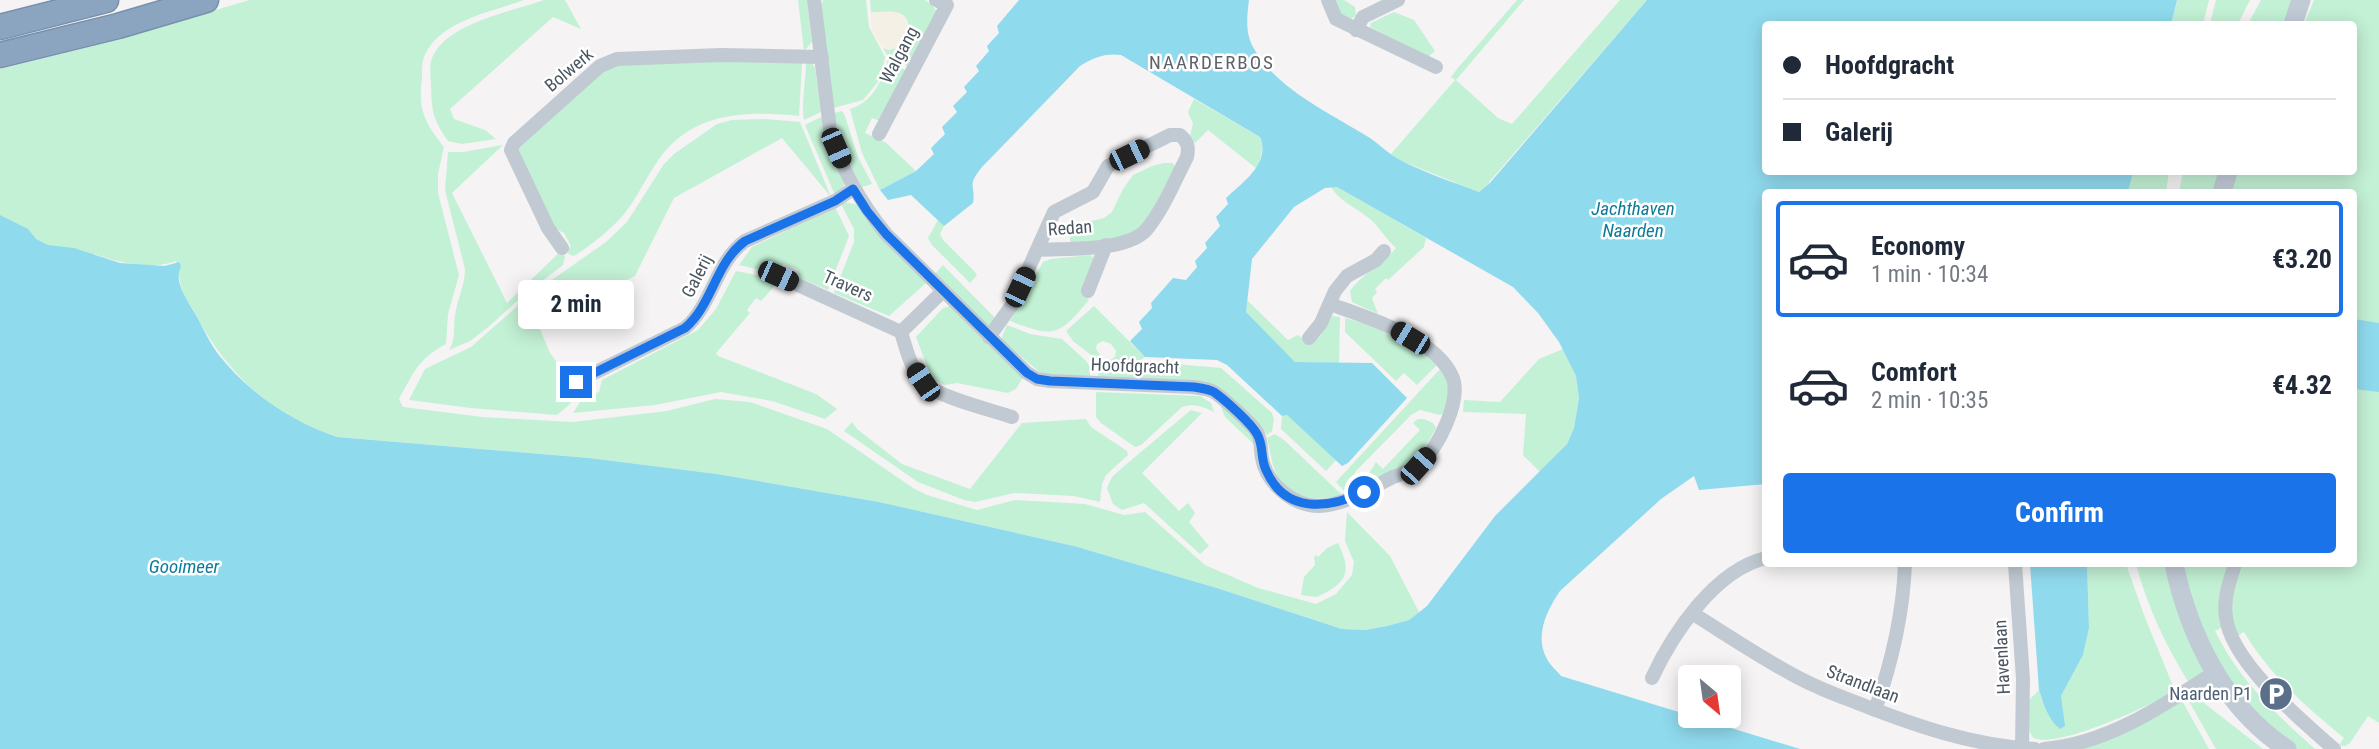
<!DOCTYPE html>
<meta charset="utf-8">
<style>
body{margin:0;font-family:"Roboto Condensed",sans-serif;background:#f6f6f7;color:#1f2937;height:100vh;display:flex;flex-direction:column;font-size:26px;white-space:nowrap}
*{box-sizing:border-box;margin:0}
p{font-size:23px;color:#747a83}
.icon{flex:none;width:38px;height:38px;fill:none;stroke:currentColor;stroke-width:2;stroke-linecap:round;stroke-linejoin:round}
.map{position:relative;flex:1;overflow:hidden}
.sheet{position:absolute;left:1762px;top:189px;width:595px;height:378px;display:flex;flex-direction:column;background:#fff;border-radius:7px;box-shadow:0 4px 18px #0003}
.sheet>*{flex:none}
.top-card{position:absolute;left:1762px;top:21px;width:595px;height:154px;border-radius:7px;box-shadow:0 4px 18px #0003;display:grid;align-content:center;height:154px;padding:0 21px;background:#fff}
.needle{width:46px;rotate:151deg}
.fabs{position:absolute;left:1678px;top:665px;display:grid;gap:14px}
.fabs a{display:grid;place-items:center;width:63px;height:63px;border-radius:7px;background:#fff;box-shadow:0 4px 18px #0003;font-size:35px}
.end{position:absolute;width:32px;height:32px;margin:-16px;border:9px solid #1a73e8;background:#fff;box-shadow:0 0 0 4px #fff}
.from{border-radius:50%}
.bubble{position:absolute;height:49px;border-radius:7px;background:#fff;box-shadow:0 4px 18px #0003;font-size:23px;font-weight:700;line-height:49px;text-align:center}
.car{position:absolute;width:21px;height:42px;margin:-21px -10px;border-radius:9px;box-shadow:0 0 5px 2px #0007;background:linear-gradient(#222 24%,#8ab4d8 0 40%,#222 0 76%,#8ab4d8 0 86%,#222 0)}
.top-card b{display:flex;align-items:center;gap:24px;height:66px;font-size:26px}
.top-card b+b{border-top:2px solid #e0e1e3}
.top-card i{width:18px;height:18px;background:#1f2937}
ul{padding:12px 0 0;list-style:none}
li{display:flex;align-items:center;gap:21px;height:116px;margin:0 14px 10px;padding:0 7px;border:4px solid transparent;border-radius:7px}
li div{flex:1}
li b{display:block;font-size:26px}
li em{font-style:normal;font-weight:700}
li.active{border-color:#1a73e8}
li>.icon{width:63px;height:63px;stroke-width:1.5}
.button{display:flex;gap:14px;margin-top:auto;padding:14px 21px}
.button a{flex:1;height:80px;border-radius:7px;background:#1a73e8;color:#fff;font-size:28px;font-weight:700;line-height:80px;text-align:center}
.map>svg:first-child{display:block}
.green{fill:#c3f1d5}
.sand{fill:#f5f0e5}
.water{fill:#90daee}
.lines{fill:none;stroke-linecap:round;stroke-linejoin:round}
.motorway-casing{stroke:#7690ad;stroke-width:27}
.minor{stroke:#c1cad2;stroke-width:14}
.secondary{stroke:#c1cbd6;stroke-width:19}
.motorway{stroke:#8ba5c1;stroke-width:24}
.route{stroke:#1a73e8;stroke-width:9}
.labels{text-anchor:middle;stroke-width:5;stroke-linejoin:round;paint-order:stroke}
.street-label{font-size:18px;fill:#4a5661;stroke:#fff}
.service-label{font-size:18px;fill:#4e5e75;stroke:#fff;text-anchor:end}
.neighbourhood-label{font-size:19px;letter-spacing:2px;fill:#5f6368;stroke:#fff}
.water-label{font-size:19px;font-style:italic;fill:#0c7c9b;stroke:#fff}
</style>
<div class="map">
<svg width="2379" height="749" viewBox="0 0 2379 749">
<rect width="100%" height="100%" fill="#f5f3f3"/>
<g class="green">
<path d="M250 0H524C491 12 438 21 424 57 422 62 422 71 422 78 418 110 424 121 444 147L438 174V193L459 275 448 314 446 344C418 359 414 372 399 399L403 407 482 417 573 422 667 411 715 399 750 402 827 429 913 488 927 495 977 510 1015 500 1085 504 1124 515 1145 512 1205 565 1258 588 1316 604 1336 594 1352 575 1354 562 1345 541 1347 512 1390 556 1419 612 1409 620 1387 626 1365 630 1342 629 1220 589 1074 546 879 502 717 474 589 458 337 437C271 416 225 372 194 311 191 305 185 300 183 293 179 282 179 272 176 261 153 270 118 263 95 254L0 467V69L92 46Z"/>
<path d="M544 0H565L581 29 553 17 450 109 454 119 485 130 496 139 462 144 448 141C433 118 432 114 431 86 431 75 428 64 434 54 450 23 513 11 544 0Z"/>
<path d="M798 0H807L812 42 804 51Z"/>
<path d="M823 0H866L869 27 885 57 881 78 863 100 833 108 819 11Z"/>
<path d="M870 0H925L931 4 938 13 910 67 887 55 883 48 889 50 898 47C920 13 903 12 871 12Z"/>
<path d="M1333 0H1344L1355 7 1356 16 1350 19 1342 18Z"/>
<path d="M1517 0H1524L1456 80 1498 118 1512 124 1620 0H1647L1489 182V184L1479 192 1399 160 1391 154 1455 80 1451 77 1457 69Z"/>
<path d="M2177 0H2209L2203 24H2171Z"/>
<path d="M2216 0H2250L2238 24H2210Z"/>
<path d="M2261 0H2297L2288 24H2248Z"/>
<path d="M2314 0H2379V723L2368 716 2350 743 2345 746 2339 745 2344 738C2306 707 2269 674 2244 632L2237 636 2229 610 2239 564H2354V192H2230L2237 172H2354V24H2304Z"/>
<path d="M1394 12 1414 20 1435 51 1428 57 1370 27 1371 23Z"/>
<path d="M888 59 906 71 880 121 872 118 865 133 885 142 916 171 880 190 862 153 850 109C873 102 882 81 888 59Z"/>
<path d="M750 60 802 63 799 116C749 111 696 111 662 155 648 173 639 195 625 213 611 230 593 243 576 255L572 256 568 253 567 250 571 246 564 233 552 227 517 155 519 146 598 75 615 64Z"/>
<path d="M806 62 812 63 815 68 821 112 804 120C801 107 806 78 806 62Z"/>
<path d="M1194 99 1260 137C1264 147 1262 158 1256 168L1208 130 1195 143 1190 136 1193 124 1188 112Z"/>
<path d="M842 111 845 116 858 157 872 184 862 187 842 148 834 113Z"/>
<path d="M823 116 844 182V188L835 195 805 125Z"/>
<path d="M765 119 800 122 831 197 782 138 674 198 635 276 539 327 550 353 578 391 570 404 557 415 471 408 409 400 425 369 471 347 529 296 606 242 627 222 664 164 674 154 717 124 732 120Z"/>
<path d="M503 145 452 193 507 303 561 251 565 257 563 265 525 294 487 328 470 341 449 350C456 340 453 328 455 316 457 299 465 286 465 269L445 190 448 152H463Z"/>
<path d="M1164 163H1173L1176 168 1144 225 1128 238 1071 245 1069 233 1080 224 1104 218 1112 212 1123 189 1133 175 1152 166Z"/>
<path d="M2133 172H2169L2166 192H2128Z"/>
<path d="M2183 172H2223L2216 192H2179Z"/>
<path d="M1331 187H1337L1426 238 1424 247 1388 280 1386 278 1375 289 1377 292 1372 298 1378 314 1352 302 1350 291C1362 274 1382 265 1396 248 1386 239 1380 228 1370 219 1357 208 1340 202 1331 187Z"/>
<path d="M844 202 858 205 927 282 889 316 834 293 854 242V229L841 204Z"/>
<path d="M835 207 849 236 828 290 799 278 797 269 783 264 779 274 739 265 752 247Z"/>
<path d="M938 220 944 226 940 234 943 240 974 271 977 275 970 283 932 245 928 238Z"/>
<path d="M1090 255 1095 259 1083 295 1089 300C1059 335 1056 339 1010 321L1043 262 1051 259Z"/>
<path d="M943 265 998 321 990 325 982 323 935 274Z"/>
<path d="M736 271 777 279 778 282 761 301 756 298 747 310 750 313 716 353 718 356 816 394 837 409 825 419 772 401 721 392 655 405 573 413 582 399 599 392 602 380 698 330 716 309Z"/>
<path d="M1247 300 1288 340 1298 335 1310 344 1320 336 1332 316 1340 317 1339 363 1295 362 1249 317 1246 312Z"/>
<path d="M950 306 1023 377 1016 389 1008 393 957 383 945 385 932 379 916 337 943 308Z"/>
<path d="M1094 306 1145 357 1127 369 1108 367 1107 362 1115 357 1116 351 1111 344 1103 341 1097 344 1096 349 1101 356 1099 361 1073 341 1066 331Z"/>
<path d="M1345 318C1380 327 1409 343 1438 364L1417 385 1404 373 1396 381 1345 332Z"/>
<path d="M1007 325 1030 334 1062 339 1086 361 1090 367V378L1042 374 1005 343 1002 337Z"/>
<path d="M1563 349 1576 376 1579 398 1574 428 1567 444 1540 472 1523 455 1526 414 1463 412 1464 400 1500 402 1539 359Z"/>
<path d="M1152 362 1221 368 1272 413 1274 420 1272 431 1267 435 1261 425 1221 389 1098 379V372L1101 370 1129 374Z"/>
<path d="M1441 368 1449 384 1445 413 1440 415 1420 410 1411 415 1355 472C1356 482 1357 489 1347 494L1336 482Z"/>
<path d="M1096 392 1200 396 1211 403 1214 412C1203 407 1195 403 1182 407L1141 445 1135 447 1101 423 1096 417Z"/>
<path d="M1223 404 1251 430 1256 446 1225 417 1221 407Z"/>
<path d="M1191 410 1202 413 1142 473 1179 511 1188 503 1195 513 1189 522 1209 546 1200 554 1144 503 1122 510 1113 504 1107 488 1112 477 1123 467Z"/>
<path d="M1287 414 1336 460 1326 471 1281 429 1282 416Z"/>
<path d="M1086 419 1091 427 1127 451 1128 455 1106 475 1102 484 1100 502 1074 496 1014 493 975 502 964 500 918 482 844 431 852 422 857 429 902 464 970 489 1022 423Z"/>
<path d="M1418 419H1424L1433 423 1436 428 1417 462 1369 483 1367 477 1376 462 1383 469 1420 430 1413 423Z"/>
<path d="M1275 434 1284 440 1342 495C1316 502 1287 500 1275 471 1271 461 1270 449 1267 438Z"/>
<path d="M1338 543C1353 574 1346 583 1317 597L1301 595 1304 577 1315 565 1314 557 1316 555 1318 557 1327 548Z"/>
<path d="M2087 564H2126L2144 615 2175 691C2151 705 2058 749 2034 738 2025 730 2028 712 2028 701L2039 690 2042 701 2061 696 2083 655 2089 628Z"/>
<path d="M2136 564H2169L2205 668 2201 674 2189 683C2166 646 2147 606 2136 564Z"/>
<path d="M2179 564H2230L2223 627 2215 631C2238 679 2276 714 2315 749H2295L2269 728 2212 657Z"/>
<path d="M2191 693 2263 749H2216L2186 696Z"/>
<path d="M2181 699 2209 749H2075Z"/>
</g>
<path class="sand" d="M871 12C879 12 887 11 895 12 915 15 908 37 898 47L889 50C875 43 869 26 871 12Z"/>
<g class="water">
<path d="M1019 0H1249C1247 16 1245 32 1253 47 1276 89 1330 113 1370 138 1380 145 1389 154 1400 160 1425 173 1453 182 1479 192L1489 184 1647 0H2177L2171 24H1766V172H2133L2128 192H1766V484L1699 490 1694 476 1661 499 1560 591C1547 610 1534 636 1547 659 1550 665 1557 671 1561 676L1800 749H0V215L28 229 36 239 48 245 74 248 120 263 165 266 179 262 181 267C174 280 184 295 191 307 201 322 207 339 218 354 248 392 291 422 337 437L589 458 717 474 879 502 1074 546 1220 589 1342 629 1365 630 1387 626 1409 620 1427 606 1495 516 1567 444 1574 428 1579 398 1576 376 1559 342 1538 313 1513 287 1337 187 1325 188 1294 207 1252 259 1246 312 1295 362 1372 363 1407 398 1348 463 1342 466 1287 415 1282 416 1227 365 1217 360 1145 357 1130 341 1142 329 1139 322 1152 308 1151 303 1173 278 1186 280 1197 267 1195 261 1207 248 1205 243 1220 226 1216 217 1228 204 1226 198C1243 182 1271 163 1260 137L1121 55C1105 53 1095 57 1080 66L982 167C966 187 976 184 973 203L944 226 911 195 888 200 880 190 916 171 934 154 931 148 945 134 942 127 957 112 953 106 967 92 964 87 979 71 976 66 989 51 987 46 999 33 997 26Z"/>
<path d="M2354 319 2379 323V392L2354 389Z"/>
<path d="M2030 564H2087L2089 628 2083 655 2061 696 2065 726 2060 729C2049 721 2043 703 2039 690Z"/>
</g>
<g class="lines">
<g class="motorway-casing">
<g id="motorway">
<path d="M0 27 106 0"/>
<path d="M0 55 118 26 206 0"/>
</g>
</g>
<g class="minor">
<path d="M814 0 830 129C841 169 860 202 886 234L1027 373 1037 379 1050 381 1193 387C1200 388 1209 389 1214 392 1223 398 1252 424 1257 432 1262 441 1260 449 1262 458 1266 483 1293 506 1319 506 1345 505 1371 488 1393 477 1401 474 1411 471 1418 466 1437 451 1463 399 1452 376 1434 337 1368 318 1330 304"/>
<path d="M1328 0 1336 19 1436 67"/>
<path d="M1356 30 1363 17 1398 0"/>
<path d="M879 134 947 5 936 0"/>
<path d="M562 248 548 228 511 150 514 143 600 66 617 59 721 55 822 57"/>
<path d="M778 276 901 332C906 348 911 370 924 383 938 397 991 410 1012 417"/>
<path d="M1088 291 1106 245"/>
<path d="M901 332 943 291"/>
<path d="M989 337 1012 305 1054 212 1093 192 1108 166 1170 135H1180C1188 142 1189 147 1187 157 1175 180 1164 208 1147 229 1128 252 1066 248 1037 250"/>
<path d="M1309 338 1321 323 1335 291 1347 276 1376 260 1384 251"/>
<path d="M576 382 685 328C713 304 715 263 745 241L835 201 853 189"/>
<path d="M2015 564 2023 679 2022 748"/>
<path d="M2235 564C2230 580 2223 599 2226 617 2231 662 2300 719 2334 749"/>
<path d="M1692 613C1727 635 1761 658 1797 677 1816 687 1836 695 1855 702 1913 725 1973 746 2035 749"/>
<path d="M1652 678C1673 633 1715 570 1766 558"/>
<path d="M1875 710C1892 662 1903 615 1905 564"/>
<path d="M2044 749C2107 744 2163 706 2215 672"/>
</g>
<g class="secondary">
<path d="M2293 24 2301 0"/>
<path d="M2222 192 2228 172"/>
<path d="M2174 564C2189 635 2224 708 2287 749"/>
</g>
<use href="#motorway" class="motorway"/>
</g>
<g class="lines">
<path class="route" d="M576 382 685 328C713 304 715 263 745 241L835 201 853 189 867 211 886 234 1027 373 1037 379 1050 381 1194 387C1200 388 1209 389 1214 392 1225 400 1251 423 1257 434 1264 445 1260 458 1266 470 1285 514 1328 509 1364 492"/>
</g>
<defs>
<g id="parking-disc" transform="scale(1.75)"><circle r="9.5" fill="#5c6f8a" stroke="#fff"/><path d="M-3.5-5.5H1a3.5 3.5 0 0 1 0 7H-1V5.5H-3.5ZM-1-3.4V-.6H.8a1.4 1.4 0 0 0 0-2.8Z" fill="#fff"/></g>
</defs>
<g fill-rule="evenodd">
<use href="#parking-disc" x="2276" y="694"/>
</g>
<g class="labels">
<g class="street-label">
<text transform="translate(899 55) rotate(-62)" y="6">Walgang</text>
<text transform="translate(569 70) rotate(-40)" y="6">Bolwerk</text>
<text transform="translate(1070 228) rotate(-4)" y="6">Redan</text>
<text transform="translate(697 276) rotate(-63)" y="6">Galerij</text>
<text transform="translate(848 286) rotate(24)" y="6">Travers</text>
<text transform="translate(1135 366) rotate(2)" y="6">Hoofdgracht</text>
<text transform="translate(2002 657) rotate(-93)" y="6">Havenlaan</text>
<text transform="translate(1863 684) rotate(21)" y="6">Strandlaan</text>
</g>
<g class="service-label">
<text x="2252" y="700">Naarden P1</text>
</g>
<g class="neighbourhood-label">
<text x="1212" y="69">NAARDERBOS</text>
</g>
<g class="water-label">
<text x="1633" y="215">Jachthaven<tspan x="1633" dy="22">Naarden</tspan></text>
<text x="184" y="573">Gooimeer</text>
</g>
</g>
</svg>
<div class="fabs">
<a><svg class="needle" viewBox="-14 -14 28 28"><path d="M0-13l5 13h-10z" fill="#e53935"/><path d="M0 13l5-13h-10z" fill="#747a83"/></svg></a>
</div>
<i class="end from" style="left:1364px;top:492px"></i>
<i class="end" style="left:576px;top:382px"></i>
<div class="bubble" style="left:518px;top:280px;width:116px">2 min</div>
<i class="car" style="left:836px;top:148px;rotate:156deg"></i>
<i class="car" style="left:1129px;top:155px;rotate:64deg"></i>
<i class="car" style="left:778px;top:276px;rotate:114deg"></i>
<i class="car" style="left:1020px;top:287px;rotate:25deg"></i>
<i class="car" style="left:1410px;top:338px;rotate:301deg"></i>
<i class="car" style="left:923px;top:382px;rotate:326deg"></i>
<i class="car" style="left:1418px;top:466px;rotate:42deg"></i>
<div class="top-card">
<b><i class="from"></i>Hoofdgracht</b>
<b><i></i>Galerij</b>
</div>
<section class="sheet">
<ul>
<li class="active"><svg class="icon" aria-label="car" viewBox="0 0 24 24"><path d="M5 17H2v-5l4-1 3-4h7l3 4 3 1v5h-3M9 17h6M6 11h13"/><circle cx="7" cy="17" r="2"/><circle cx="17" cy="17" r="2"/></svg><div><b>Economy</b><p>1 min · 10:34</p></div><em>€3.20</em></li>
<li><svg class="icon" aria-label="car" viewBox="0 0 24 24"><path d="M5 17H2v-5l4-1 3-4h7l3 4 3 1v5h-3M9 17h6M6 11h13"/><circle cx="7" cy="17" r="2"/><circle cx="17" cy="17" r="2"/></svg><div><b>Comfort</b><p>2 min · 10:35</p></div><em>€4.32</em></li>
</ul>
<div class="button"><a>Confirm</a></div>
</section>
</div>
